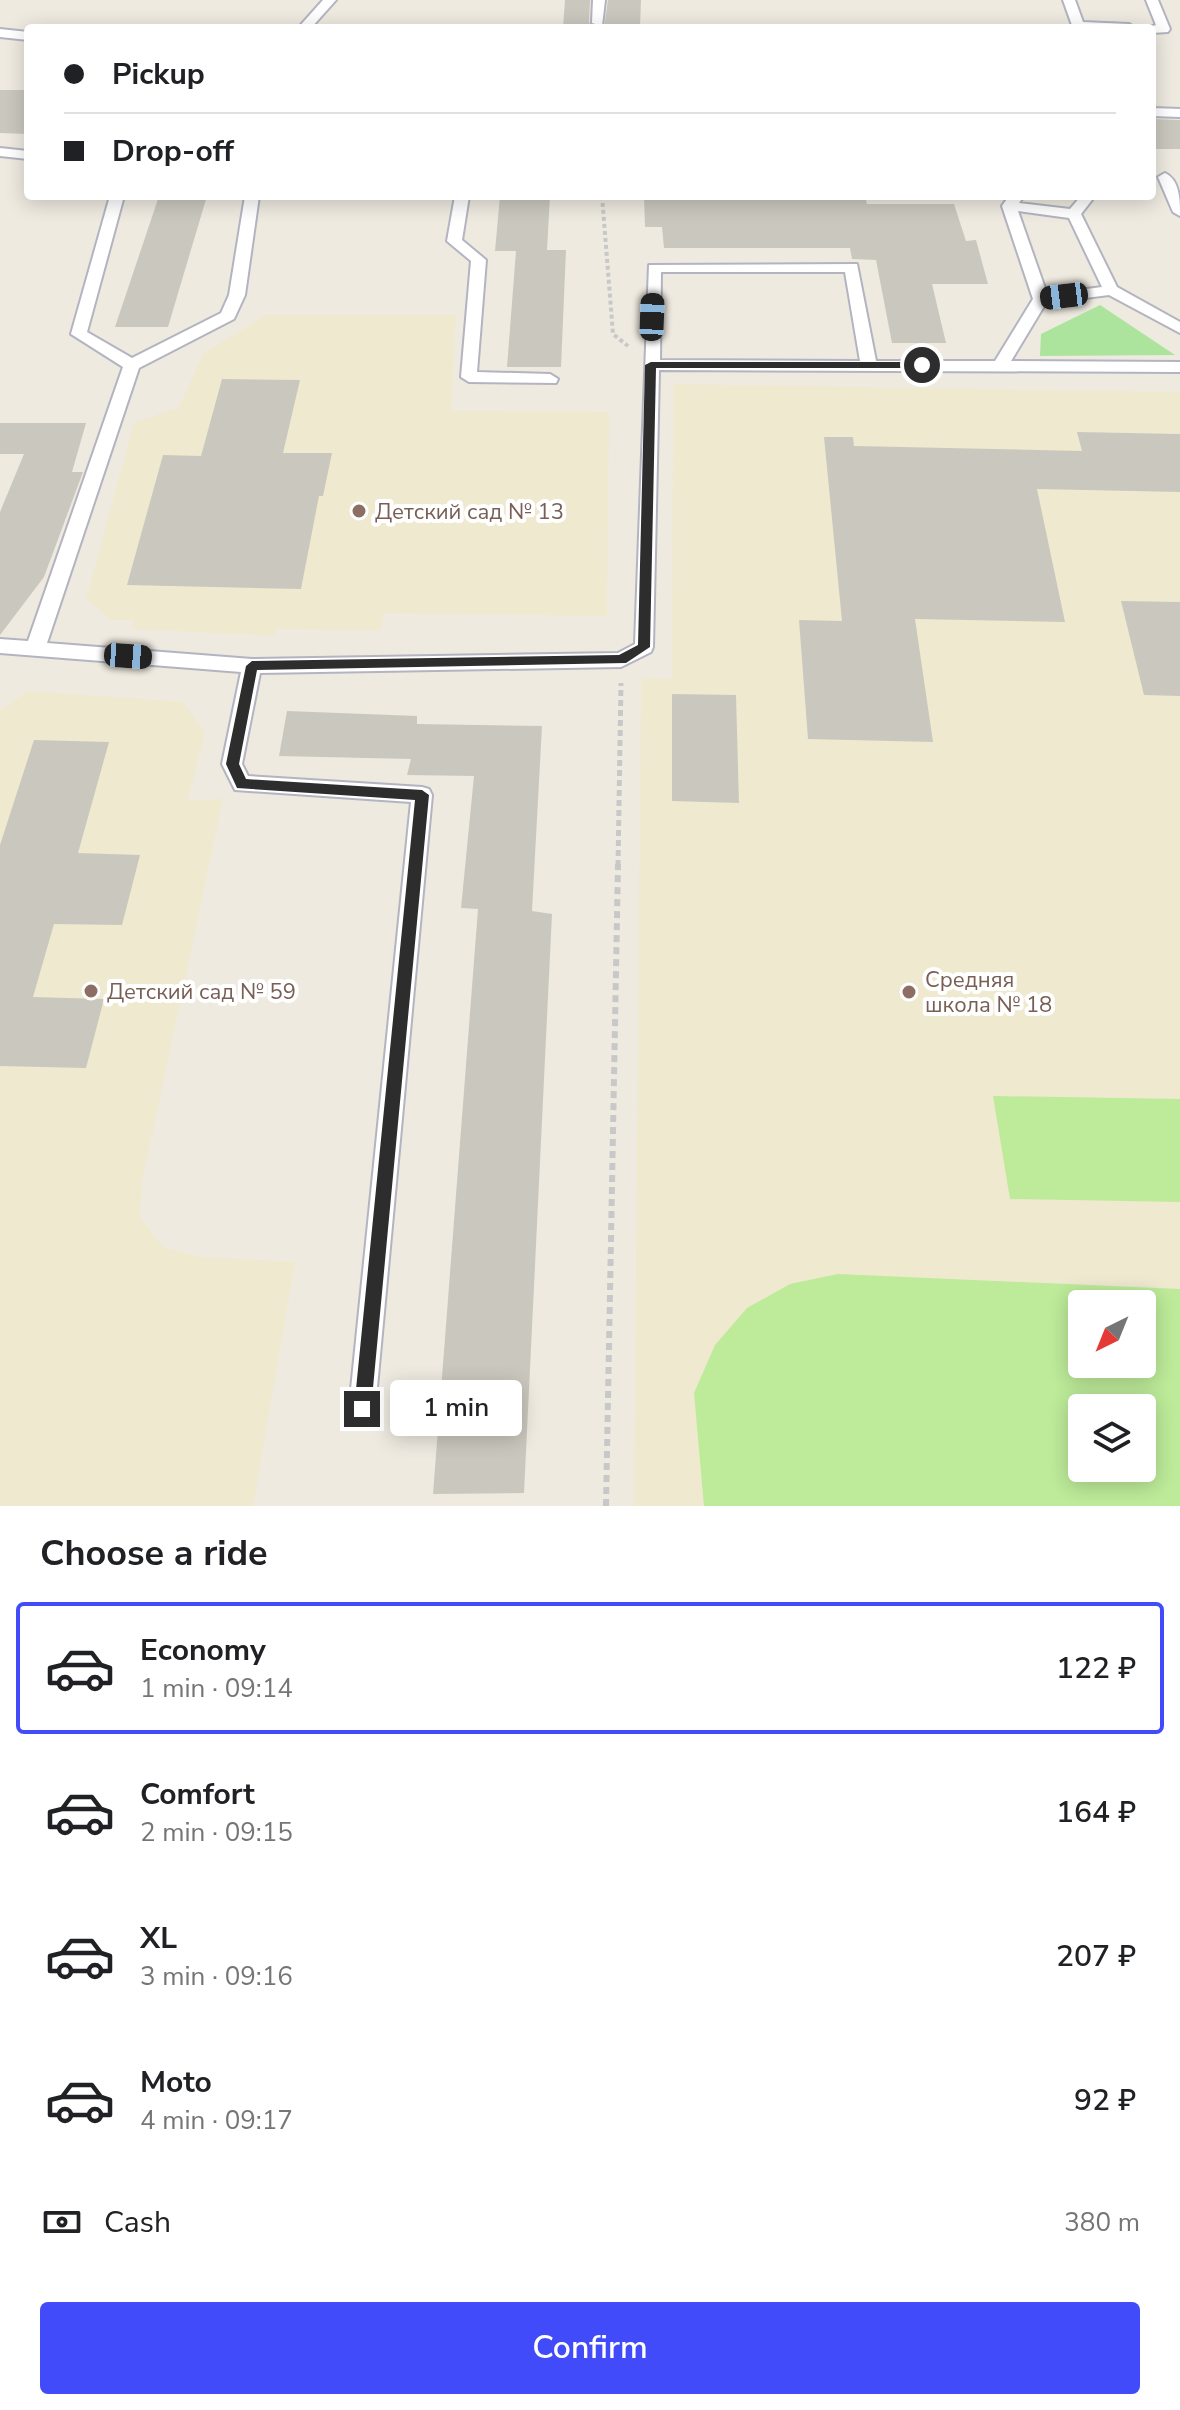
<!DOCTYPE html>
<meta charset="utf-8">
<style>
body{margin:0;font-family:"Nunito Sans",sans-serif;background:#f6f6f6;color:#202124;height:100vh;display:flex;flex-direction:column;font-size:30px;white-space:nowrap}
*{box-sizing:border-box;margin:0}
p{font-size:26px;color:#757577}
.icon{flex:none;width:44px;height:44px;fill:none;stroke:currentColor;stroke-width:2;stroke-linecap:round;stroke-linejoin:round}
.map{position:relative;height:1506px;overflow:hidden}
.panel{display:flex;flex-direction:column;background:#fff;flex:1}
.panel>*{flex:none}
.top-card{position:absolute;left:24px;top:24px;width:1132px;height:176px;border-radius:8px;box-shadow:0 4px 20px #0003;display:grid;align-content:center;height:176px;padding:0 40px;background:#fff}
.needle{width:52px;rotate:223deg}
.tools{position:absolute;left:1068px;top:1290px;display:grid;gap:16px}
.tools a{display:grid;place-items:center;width:88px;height:88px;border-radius:8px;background:#fff;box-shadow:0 4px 20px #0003;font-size:40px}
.end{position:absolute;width:36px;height:36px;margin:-18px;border:10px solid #2d2d2d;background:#fff;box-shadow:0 0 0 4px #fff}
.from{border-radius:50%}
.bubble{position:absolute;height:56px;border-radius:8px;background:#fff;box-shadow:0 4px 20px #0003;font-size:26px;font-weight:600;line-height:56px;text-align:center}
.car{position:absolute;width:24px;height:48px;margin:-24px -12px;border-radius:10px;box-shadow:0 0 6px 2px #0007;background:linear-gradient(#222 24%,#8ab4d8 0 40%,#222 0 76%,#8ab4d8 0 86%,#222 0)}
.top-card b{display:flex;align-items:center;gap:28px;height:76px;font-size:30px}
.top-card b+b{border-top:2px solid #e0e0e0}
.top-card i{width:20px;height:20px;background:#202124}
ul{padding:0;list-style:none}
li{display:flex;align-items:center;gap:24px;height:132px;margin:0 16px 12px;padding:0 24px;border:4px solid transparent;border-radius:8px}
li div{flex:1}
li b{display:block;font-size:30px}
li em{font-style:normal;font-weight:600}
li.current{border-color:#414bfa}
li>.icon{width:72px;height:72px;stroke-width:1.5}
h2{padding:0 40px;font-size:36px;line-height:96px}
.pay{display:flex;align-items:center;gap:20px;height:88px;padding:0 40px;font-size:30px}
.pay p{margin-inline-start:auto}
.cta{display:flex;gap:16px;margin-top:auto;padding:16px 40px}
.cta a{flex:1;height:92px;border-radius:8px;background:#414bfa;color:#fff;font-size:32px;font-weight:600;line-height:92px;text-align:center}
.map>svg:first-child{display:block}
.education{fill:#efe9d0;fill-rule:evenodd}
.green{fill:#ace49d}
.pitch{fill:#bdeb99;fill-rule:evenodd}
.building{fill:#cac8be}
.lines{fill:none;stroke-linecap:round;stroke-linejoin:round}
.lane-casing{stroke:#b3b4c0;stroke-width:4}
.path-far2{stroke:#c8c8c8;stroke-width:4;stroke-dasharray:4 3;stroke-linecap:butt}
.path-far1{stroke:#c8c8c8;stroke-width:5;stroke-dasharray:6 4;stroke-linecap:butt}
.path{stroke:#c8c8c8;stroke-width:6;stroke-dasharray:7 5;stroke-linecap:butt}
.lane{fill:#fff;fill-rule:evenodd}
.route{fill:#2d2d2d}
.education-dot{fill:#8d6e63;stroke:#fff;stroke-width:3}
.labels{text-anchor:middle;stroke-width:8;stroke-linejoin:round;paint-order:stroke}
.education-label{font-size:22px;fill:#785e54;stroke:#fff;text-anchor:start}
</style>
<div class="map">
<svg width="1180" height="1506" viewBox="0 0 1180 1506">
<rect width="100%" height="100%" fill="#eeeae0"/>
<g class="education">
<path d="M265 315H456L451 411 609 412 607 616 384 613 381 630 277 629 275 636 132 629 135 620H111L86 599 134 423 179 407 203 354Z"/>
<path d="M673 384 1180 392V1506H634L641 679 672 678ZM1082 1304H1142V1364H1082ZM1082 1408H1142V1468H1082Z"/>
<path d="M27 691 183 702 205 732 188 800 223 799 142 1183 140 1217 163 1247 201 1257 295 1262 253 1506H0V711Z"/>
</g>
<path class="green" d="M1100 305 1175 355 1040 356 1041 334Z"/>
<g class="pitch">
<path d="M993 1096 1180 1099V1202L1010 1199Z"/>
<path d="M838 1274 1180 1289V1506H704L694 1393 715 1345 747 1308 790 1284ZM1082 1304H1142V1364H1082ZM1082 1408H1142V1468H1082Z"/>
</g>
<g class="building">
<path d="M565 0H590L589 23 598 28H563Z"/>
<path d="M608 0H641L640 28H604Z"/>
<path d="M0 90H28V134L0 133Z"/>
<path d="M1152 119 1180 120V149H1152Z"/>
<path d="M159 196H207L168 327H115Z"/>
<path d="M500 196H550L547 250H566L561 367H507L516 251H495Z"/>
<path d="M644 196H865L867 204H954L966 241 976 240 988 284H932L946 343H892L876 260 852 259 850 248H664L662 227H645Z"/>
<path d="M222 379 300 380 283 453H332L323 496H319L301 589 127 585 163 455 201 456Z"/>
<path d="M0 423H86L72 472H83L44 577 0 635V512L24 454H0Z"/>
<path d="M1077 432 1180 434V492L1037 489 1065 622 915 619 933 742 808 739 799 620 842 621 824 437H853L854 446 1082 451Z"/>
<path d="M1121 601 1180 602V696L1144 695Z"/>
<path d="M672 694 736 695 739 803 672 801Z"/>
<path d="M287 711 417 716V724L542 726 532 911 552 914 524 1493 433 1494 478 909 461 908 474 776 407 775 411 759 279 756Z"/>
<path d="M34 740 109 742 78 853 140 855 122 925 54 924 33 997 104 999 86 1068 0 1066V845Z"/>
</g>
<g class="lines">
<g class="lane-casing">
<g id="lane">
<path d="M323 0H336L311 28H298Z"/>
<path d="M593 0H605L602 26 592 23Z"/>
<path d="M1063 0H1075L1083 22 1129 24 1135 28H1073Z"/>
<path d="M1146 0H1158L1170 29 1168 32 1152 33V28H1146L1156 25Z"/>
<path d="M0 29 28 32V40L0 37Z"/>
<path d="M1152 108 1180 109V117L1152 116Z"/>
<path d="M0 148 28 151V159L0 156Z"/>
<path d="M1165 173C1180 180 1180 201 1180 216L1173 212 1158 177Z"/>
<path d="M110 196H124L87 332 132 358 221 313 229 295 245 196H259L245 295 234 319 139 368 47 643 252 659 618 653 635 644 649 265 857 264 876 361H995L1033 299 1002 206 1009 196H1024L1019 203 1070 209 1081 196H1095L1081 214 1117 287 1180 322V333L1109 295 1046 303 1011 361 1180 362V372L659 370 653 647 651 652 621 667 260 673 242 764 248 776 422 787 429 789 432 795 375 1409 371 1418 362 1422 353 1418 349 1409 411 802 235 790 222 764 241 672 0 653V639L28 641 123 367 71 334ZM1018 211 1069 218 1102 287 1047 294ZM661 272H845L860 361 660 360Z"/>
<path d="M455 196H469L462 240 486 260 477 372 550 374 558 379 556 383 469 382 461 377 471 261 447 241Z"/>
</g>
</g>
<path class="path-far2" d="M602 196 613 334 628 346"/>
<path class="path-far1" d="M618 866 621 683"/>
<path class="path" d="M606 1506 618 864"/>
<use href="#lane" class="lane"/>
</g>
<path class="route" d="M651 362H922L927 365 922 368H656L650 647 626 663 257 670 239 764 246 779 422 790 429 795 371 1409 369 1415 362 1418 356 1415 354 1409 415 800 237 788 226 764 246 666 252 661 619 655 638 645 645 365Z"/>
<g class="education-dot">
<circle cx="359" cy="511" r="8"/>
<circle cx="91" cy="991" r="8"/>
<circle cx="909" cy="992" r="8"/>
</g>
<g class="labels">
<g class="education-label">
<text x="375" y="519">Детский сад № 13</text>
<text x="925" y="987">Средняя<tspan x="925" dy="25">школа № 18</tspan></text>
<text x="107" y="999">Детский сад № 59</text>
</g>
</g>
</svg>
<div class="tools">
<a><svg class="needle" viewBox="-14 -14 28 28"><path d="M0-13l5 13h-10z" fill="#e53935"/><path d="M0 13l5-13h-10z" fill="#757577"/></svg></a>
<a><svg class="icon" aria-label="layers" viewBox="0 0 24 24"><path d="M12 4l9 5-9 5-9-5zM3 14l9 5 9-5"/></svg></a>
</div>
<i class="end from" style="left:922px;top:365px"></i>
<i class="end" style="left:362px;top:1409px"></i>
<div class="bubble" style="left:390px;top:1380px;width:132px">1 min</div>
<i class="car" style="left:1064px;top:296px;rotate:263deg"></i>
<i class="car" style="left:652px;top:317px;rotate:2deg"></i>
<i class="car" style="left:128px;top:656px;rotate:94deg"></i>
<div class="top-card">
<b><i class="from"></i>Pickup</b>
<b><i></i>Drop-off</b>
</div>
</div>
<section class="panel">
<h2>Choose a ride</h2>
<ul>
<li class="current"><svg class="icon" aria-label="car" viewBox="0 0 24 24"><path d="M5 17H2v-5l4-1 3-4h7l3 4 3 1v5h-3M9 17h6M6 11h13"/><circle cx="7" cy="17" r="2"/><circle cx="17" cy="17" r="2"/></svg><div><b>Economy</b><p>1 min · 09:14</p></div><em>122 ₽</em></li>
<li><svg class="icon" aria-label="car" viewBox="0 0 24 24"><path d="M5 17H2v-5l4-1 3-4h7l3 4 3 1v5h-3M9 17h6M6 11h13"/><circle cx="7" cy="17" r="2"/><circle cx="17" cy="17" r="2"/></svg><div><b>Comfort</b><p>2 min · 09:15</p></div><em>164 ₽</em></li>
<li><svg class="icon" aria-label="car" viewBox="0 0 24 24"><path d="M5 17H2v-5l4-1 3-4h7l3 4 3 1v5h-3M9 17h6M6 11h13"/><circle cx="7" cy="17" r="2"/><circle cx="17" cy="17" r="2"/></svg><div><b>XL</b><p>3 min · 09:16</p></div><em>207 ₽</em></li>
<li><svg class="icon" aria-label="car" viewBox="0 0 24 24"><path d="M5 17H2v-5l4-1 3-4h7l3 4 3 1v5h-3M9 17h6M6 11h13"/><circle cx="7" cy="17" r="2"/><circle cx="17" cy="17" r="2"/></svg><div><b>Moto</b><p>4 min · 09:17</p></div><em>92 ₽</em></li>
</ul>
<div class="pay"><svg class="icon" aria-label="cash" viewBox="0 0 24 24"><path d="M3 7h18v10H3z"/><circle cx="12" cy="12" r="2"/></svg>Cash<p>380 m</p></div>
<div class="cta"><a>Confirm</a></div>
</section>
